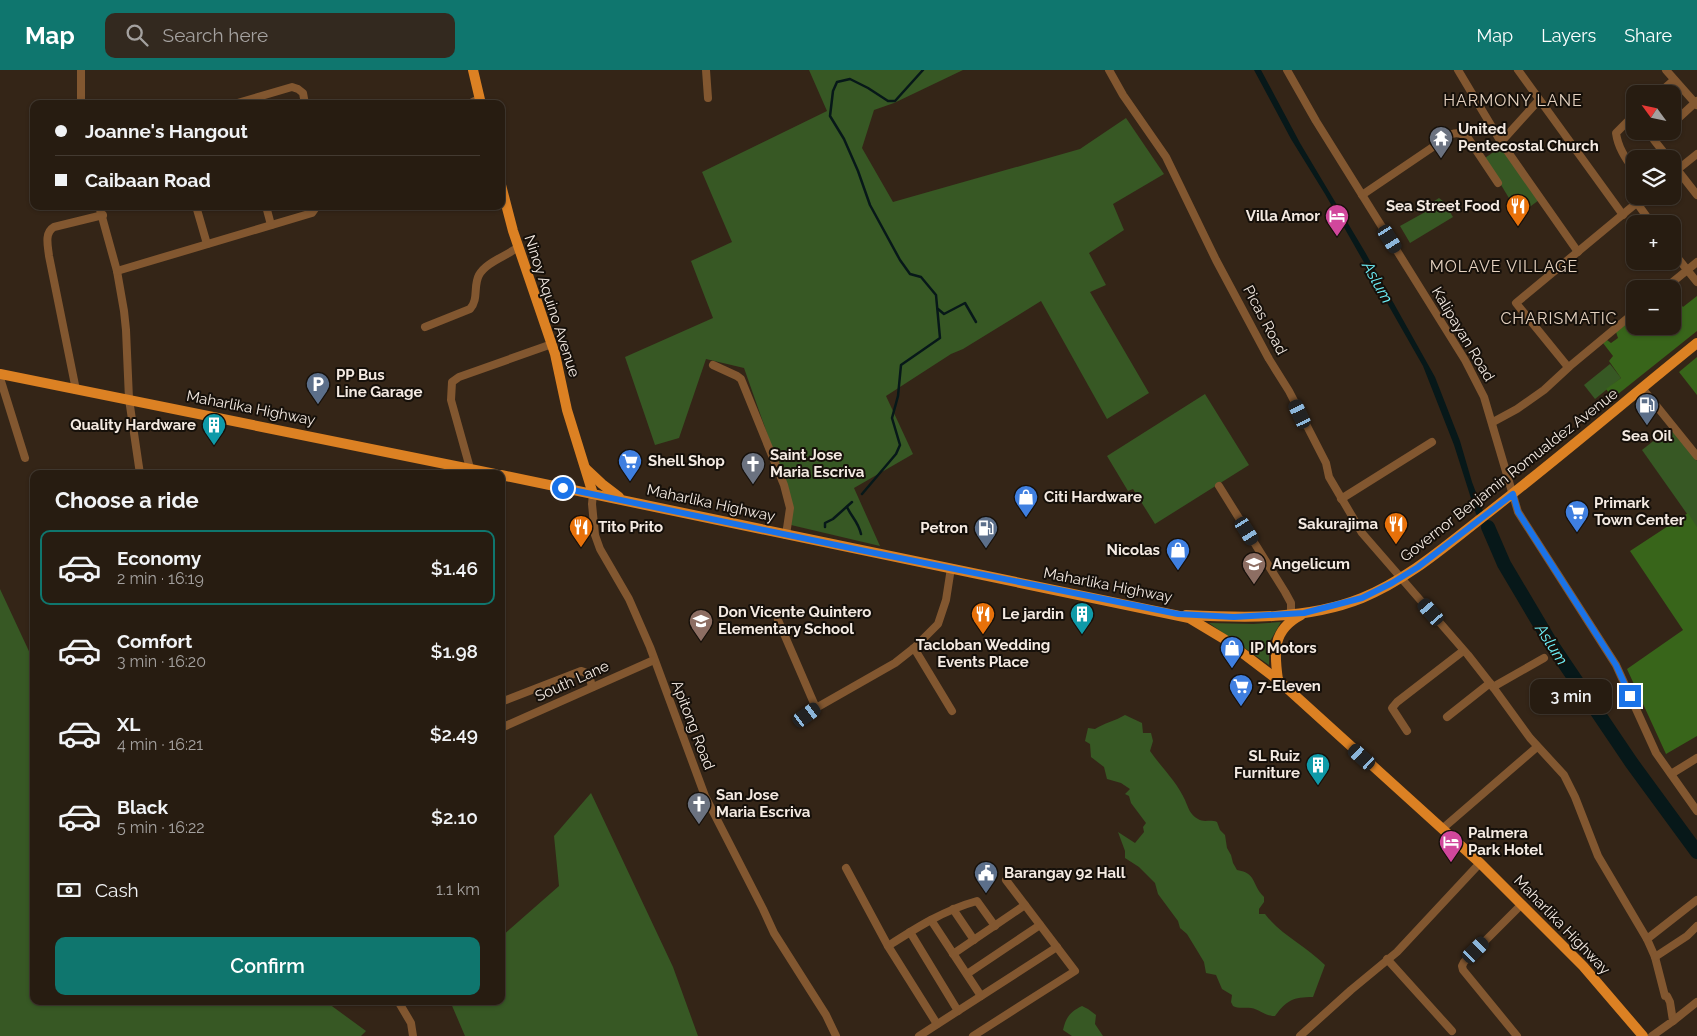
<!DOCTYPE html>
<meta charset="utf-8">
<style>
body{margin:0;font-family:Raleway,sans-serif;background:#33291f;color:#f1f3f6;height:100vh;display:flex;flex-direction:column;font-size:19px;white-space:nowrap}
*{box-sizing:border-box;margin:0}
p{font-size:16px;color:#a4a19f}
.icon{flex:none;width:28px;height:28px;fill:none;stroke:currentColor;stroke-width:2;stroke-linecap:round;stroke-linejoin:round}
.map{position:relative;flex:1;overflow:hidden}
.details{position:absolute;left:30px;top:400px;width:475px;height:535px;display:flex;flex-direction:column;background:#271c11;border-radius:10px;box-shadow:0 1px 4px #0004,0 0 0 1px #433a31}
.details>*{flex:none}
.guide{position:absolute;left:30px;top:30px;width:475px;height:110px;border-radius:10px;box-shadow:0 1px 4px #0004,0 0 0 1px #433a31;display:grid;align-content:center;height:110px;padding:0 25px;background:#271c11}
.needle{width:32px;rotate:303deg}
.tools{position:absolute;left:1626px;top:15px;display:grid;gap:10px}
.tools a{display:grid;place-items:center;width:55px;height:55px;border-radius:10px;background:#271c11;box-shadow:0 1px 4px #0004,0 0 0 1px #433a31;font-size:25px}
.end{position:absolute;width:22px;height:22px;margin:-11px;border:6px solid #1a73e8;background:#fff;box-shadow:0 0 0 2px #fff}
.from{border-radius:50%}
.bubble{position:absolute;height:35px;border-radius:10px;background:#271c11;box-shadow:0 1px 4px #0004,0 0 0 1px #433a31;font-size:16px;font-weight:600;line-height:35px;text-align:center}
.car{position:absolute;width:15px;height:30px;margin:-15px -8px;border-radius:6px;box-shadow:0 0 4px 1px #0007;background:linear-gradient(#222 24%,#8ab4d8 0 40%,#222 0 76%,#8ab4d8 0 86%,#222 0)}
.guide b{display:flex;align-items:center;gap:18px;height:48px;font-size:19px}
.guide b+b{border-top:1px solid #433a31}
.guide i{width:12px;height:12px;background:#f1f3f6}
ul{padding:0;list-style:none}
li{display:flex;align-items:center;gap:15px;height:75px;margin:0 10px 8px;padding:0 15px;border:2px solid transparent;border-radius:10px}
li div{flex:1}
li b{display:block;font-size:19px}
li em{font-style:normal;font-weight:600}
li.on{border-color:#0f766e}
li>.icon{width:45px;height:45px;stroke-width:1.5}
h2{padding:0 25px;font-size:22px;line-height:60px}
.pay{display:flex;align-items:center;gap:12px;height:55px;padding:0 25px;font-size:19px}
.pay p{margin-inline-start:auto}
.cta{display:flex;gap:10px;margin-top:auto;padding:10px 25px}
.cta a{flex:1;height:58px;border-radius:10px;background:#0f766e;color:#fff;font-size:20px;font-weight:600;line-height:58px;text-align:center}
header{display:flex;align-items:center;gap:30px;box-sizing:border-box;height:70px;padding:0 25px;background:#0f766e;color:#fff}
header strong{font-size:24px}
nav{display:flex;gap:28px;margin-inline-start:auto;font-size:18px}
.search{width:350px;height:45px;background:#33291f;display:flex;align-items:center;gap:12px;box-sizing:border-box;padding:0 18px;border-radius:10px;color:#a4a19f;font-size:19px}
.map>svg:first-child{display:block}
.green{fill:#375824}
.forest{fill:#38651a}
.water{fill:#071819}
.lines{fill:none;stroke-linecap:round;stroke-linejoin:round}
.stream{stroke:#071819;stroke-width:2.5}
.river{stroke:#071819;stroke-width:14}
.minor{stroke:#825730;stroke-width:8}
.major{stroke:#dc8123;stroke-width:10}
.route{stroke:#1a73e8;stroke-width:6}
.labels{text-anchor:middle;stroke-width:4;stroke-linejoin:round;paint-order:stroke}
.poi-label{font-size:15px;font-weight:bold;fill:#f4eae2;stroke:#16100a;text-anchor:start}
.street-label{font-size:15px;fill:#f4eae2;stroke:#16100a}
.neighbourhood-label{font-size:16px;letter-spacing:1px;fill:#e6d3c1;stroke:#16100a}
.water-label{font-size:16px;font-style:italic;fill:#6ef2fa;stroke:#16100a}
</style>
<header>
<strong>Map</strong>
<div class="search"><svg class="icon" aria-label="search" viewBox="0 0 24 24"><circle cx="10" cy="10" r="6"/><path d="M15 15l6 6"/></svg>Search here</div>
<nav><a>Map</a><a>Layers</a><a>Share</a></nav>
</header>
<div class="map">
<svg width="1697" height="966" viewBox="0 0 1697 966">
<rect width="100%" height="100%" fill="#342517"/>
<g class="green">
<path d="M809 0H963L894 33 874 40 862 78 893 132 1080 79 1126 48 1164 104 1113 134 1124 160 1089 183 1106 215 1090 222 1149 323 1107 349 1041 231 963 279 951 284 886 326 913 384 854 418 880 476 791 455 792 434 744 298 706 289 679 368 655 375 625 287 713 248 691 191 732 172 702 102 827 41Z"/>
<path d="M1502 76 1539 130 1519 145 1485 88Z"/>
<path d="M1439 128 1444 132 1453 147 1410 173 1400 156 1427 141 1425 137Z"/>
<path d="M1610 294 1621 308 1595 329 1584 315Z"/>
<path d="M1205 324 1249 395 1155 454 1133 419 1128 421 1107 386Z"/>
<path d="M1671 357 1697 391V458L1642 380Z"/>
<path d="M0 519 34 592V931H325L366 961 361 966H0Z"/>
<path d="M1281 552 1269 573V595L1209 553 1253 554Z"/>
<path d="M1125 645 1142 653 1143 663H1151L1153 671 1150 681C1161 697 1177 712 1185 730 1188 737 1190 745 1198 749 1204 753 1210 749 1217 752L1220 760 1225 765 1227 778 1231 785 1233 793 1237 800C1257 803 1251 814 1264 827V832L1259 839V844H1265C1281 865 1306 876 1325 895L1313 927C1293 927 1287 930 1275 946 1264 946 1259 939 1251 938 1244 937 1239 939 1233 936L1231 932 1232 925 1222 919 1216 905 1206 903 1204 892 1198 882 1187 864 1180 858 1178 851 1158 824 1155 813 1139 797 1125 788V781L1118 762 1135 773 1144 762 1143 757 1146 753 1131 733 1129 726 1125 724 1130 719 1121 713 1107 709 1104 697 1091 687 1090 674 1085 671 1088 658 1095 659C1104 653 1115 651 1125 645Z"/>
<path d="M591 723 673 897 698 966H465L450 931H501V867L559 816 554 766Z"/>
<path d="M1082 936 1088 939 1096 945 1095 954 1103 966H1072L1063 960C1066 947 1070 942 1082 936Z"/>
</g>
<g class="forest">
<path d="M1673 224 1683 237 1697 226V261L1613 328 1606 319 1621 308 1609 291 1613 286 1603 273 1607 270 1611 273 1618 268 1616 262 1635 247V256H1672Z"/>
<path d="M1697 287V325L1679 302Z"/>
<path d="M1688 443 1697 457V666L1666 684 1627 599 1683 560 1630 481Z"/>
</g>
<path class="water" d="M1254 0H1261L1300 73 1365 182 1435 307 1460 371 1472 412 1483 441 1478 446 1476 444 1454 375 1423 296 1325 124 1291 69Z"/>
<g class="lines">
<g class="stream">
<path d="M938 239 944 244 965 233 976 252"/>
<path d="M862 424 896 384 900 375 892 348 898 326 901 295 940 268 936 225 921 207 910 204 900 190 870 135 858 101 844 69 830 46 833 21 837 12 850 9 868 18 888 31H895L923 0"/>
<path d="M847 437C852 448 858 451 861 464"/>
<path d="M825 457V453L833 449 852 432"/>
</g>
<path class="river" d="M1488 457 1504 494 1552 575 1631 692 1697 782"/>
<g class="minor">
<path d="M81 0V34"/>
<path d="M706 0 708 28"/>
<path d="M1109 0 1123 25 1166 87 1216 190 1269 289 1289 321 1326 393 1329 407 1362 463 1468 585 1493 617 1530 668 1564 705 1575 727 1598 786 1647 869 1655 887 1665 926H1667L1670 932 1673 951 1652 966"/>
<path d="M1287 0 1316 51 1427 229 1465 290 1484 327 1518 442 1616 595 1656 683 1697 741"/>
<path d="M1458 0 1501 72 1578 182"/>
<path d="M1518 0 1623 145"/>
<path d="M1666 0 1697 35"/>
<path d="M1658 24 1674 10"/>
<path d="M234 34 292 17 298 19 303 23 305 34"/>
<path d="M469 34 480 28"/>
<path d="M1635 44 1616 63C1618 78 1626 89 1635 102"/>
<path d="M1672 54 1697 31"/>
<path d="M1664 61 1654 70 1669 89"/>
<path d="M1501 72 1539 30"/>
<path d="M1672 93 1697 125"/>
<path d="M1672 104 1697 84"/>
<path d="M1362 125 1452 64C1458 62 1462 64 1468 68L1498 113"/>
<path d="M1637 133 1652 154"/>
<path d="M99 136 117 201 124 241 126 260 129 329 140 404"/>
<path d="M196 136 207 174"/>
<path d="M266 136 271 155"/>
<path d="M1672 181 1697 212"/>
<path d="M117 201 312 143 317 136"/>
<path d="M1664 219 1697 192"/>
<path d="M425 257 470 239C479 229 473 216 479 205 486 192 507 186 518 177"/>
<path d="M713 295 737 306 741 309 784 415 790 438 786 465"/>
<path d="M1568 297 1516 233 1645 126"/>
<path d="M0 308 25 388"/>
<path d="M1642 318 1697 386"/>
<path d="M76 320 49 186C48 176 44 163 54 157L103 145"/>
<path d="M1493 352 1517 339 1544 320 1570 296 1635 242"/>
<path d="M470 398 451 330 452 312 459 307 552 274"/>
<path d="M1219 416 1285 522 1291 533V545"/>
<path d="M593 424 592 434 595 465 600 479 629 529 650 577 705 726 763 839 774 863 826 945 836 966"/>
<path d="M1341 429 1432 372"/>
<path d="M778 550 816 638"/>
<path d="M914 578 952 641"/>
<path d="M1493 617 1544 588"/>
<path d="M501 632 581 601C590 603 590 609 592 617"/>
<path d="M1447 647 1490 613"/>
<path d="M798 651 816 638 895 593 914 578 938 554 946 530 951 498"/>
<path d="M501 658 654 590"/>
<path d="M1407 661 1392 638 1397 632 1463 581"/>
<path d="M1671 704 1697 688"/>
<path d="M1442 759 1537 677"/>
<path d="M846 798 888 876 937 954"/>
<path d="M953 839 974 870"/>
<path d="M931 850 981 926"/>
<path d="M910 862 958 941"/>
<path d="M1647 869 1697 830"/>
<path d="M888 876C916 858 944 840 977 831L995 856"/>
<path d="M953 884 1025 835"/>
<path d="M1655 887 1687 866 1697 856"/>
<path d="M1387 889 1452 961"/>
<path d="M967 904 1040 855"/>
<path d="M398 931 411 953 413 966"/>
<path d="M1673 951 1697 932"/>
<path d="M919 966 1057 877"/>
<path d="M973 966 1075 901 1006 810"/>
<path d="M1300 966 1351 920 1397 882 1480 793"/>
<path d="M1517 966 1463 900 1462 896 1464 892 1522 834"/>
</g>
<g class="major">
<path d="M473 0 481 34"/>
<path d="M501 115 513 161 555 284 567 340 593 424"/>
<path d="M0 304 495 404"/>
<path d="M586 399 602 414 619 427"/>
<path d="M501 405 1189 548 1224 569 1278 610 1480 793 1583 896 1643 966"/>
<path d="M1186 545C1245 548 1307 550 1362 528 1406 510 1442 479 1479 450 1553 393 1624 332 1697 273"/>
<path d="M1278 610C1274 582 1272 560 1301 545"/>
</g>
</g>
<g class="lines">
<path class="route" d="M563 418 860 480 1178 544 1234 547 1304 543 1362 528 1392 513 1418 497 1513 424 1518 442 1616 595 1630 626"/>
</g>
<defs>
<g id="temple-pin" transform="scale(1.25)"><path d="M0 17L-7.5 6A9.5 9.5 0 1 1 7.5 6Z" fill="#6b7280" stroke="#16100a"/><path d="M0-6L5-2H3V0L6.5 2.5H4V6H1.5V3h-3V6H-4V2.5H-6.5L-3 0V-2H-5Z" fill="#fff"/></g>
<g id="restaurant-pin" transform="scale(1.25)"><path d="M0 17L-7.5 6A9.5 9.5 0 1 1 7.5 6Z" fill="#e8710a" stroke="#16100a"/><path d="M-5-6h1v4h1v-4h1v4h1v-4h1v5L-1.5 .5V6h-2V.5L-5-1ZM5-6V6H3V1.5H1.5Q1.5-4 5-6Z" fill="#fff"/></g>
<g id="hotel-pin" transform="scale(1.25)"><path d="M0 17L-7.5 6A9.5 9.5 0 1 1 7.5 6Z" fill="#d1479c" stroke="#16100a"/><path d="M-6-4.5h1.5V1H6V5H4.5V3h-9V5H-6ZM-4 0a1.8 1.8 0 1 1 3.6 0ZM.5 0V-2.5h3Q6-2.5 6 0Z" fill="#fff"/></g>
<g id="parking-pin" transform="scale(1.25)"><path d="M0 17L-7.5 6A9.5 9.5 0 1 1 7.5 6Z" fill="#5c6f8a" stroke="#16100a"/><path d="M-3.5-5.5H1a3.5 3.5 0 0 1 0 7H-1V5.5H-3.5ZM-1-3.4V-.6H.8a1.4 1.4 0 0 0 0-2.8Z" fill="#fff"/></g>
<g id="fuel-pin" transform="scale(1.25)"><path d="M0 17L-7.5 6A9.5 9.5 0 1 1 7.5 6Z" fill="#5c6f8a" stroke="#16100a"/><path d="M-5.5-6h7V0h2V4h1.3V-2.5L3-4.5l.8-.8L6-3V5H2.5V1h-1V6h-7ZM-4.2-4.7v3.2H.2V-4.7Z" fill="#fff"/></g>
<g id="building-pin" transform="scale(1.25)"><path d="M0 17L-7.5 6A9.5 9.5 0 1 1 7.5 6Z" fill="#0f9aa8" stroke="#16100a"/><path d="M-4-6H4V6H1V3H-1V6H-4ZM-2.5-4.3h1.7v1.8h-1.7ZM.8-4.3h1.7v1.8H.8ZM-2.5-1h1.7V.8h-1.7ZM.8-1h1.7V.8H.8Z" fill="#fff"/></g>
<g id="supermarket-pin" transform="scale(1.25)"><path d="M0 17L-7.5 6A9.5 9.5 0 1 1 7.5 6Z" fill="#3f7fe0" stroke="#16100a"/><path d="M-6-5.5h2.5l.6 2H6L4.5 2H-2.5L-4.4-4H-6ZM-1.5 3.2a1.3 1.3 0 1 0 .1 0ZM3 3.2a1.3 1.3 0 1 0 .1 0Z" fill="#fff"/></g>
<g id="church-pin" transform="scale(1.25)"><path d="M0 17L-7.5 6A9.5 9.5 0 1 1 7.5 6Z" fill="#6b7280" stroke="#16100a"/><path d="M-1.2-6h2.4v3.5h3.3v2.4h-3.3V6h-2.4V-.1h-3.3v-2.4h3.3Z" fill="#fff"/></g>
<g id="shop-pin" transform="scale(1.25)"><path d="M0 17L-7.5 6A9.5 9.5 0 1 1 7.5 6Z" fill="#3f7fe0" stroke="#16100a"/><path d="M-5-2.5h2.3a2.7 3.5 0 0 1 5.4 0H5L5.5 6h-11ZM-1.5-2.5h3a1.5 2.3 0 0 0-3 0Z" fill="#fff"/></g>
<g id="school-pin" transform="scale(1.25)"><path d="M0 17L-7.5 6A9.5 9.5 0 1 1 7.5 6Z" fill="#8d6e63" stroke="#16100a"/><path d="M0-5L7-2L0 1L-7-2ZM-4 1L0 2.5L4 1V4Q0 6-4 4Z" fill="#fff"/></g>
<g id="civic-pin" transform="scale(1.25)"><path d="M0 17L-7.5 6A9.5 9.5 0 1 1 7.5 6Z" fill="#5c6f8a" stroke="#16100a"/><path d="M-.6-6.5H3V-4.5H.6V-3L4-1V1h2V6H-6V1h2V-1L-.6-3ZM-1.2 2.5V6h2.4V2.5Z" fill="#fff"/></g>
</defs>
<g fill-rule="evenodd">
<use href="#temple-pin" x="1441" y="68"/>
<use href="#restaurant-pin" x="1518" y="136"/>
<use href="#hotel-pin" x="1337" y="146"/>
<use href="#parking-pin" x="318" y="314"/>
<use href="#fuel-pin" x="1647" y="335"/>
<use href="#building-pin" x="214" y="355"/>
<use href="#supermarket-pin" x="630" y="391"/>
<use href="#church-pin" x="753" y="394"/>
<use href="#shop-pin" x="1026" y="427"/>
<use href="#supermarket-pin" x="1577" y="442"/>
<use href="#restaurant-pin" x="1396" y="454"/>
<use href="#restaurant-pin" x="581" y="457"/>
<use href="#fuel-pin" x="986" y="458"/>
<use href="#shop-pin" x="1178" y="480"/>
<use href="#school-pin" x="1254" y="494"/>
<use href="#restaurant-pin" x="983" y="544"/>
<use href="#building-pin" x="1082" y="544"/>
<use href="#school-pin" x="701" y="551"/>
<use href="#shop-pin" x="1232" y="578"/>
<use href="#supermarket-pin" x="1241" y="616"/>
<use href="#building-pin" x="1318" y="695"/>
<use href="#church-pin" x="699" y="734"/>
<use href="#hotel-pin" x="1451" y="772"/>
<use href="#civic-pin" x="986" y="803"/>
</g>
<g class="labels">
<g class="poi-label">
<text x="1458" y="64">United<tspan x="1458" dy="17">Pentecostal Church</tspan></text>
<text x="1500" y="141" text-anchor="end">Sea Street Food</text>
<text x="1320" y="151" text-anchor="end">Villa Amor</text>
<text x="336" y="310">PP Bus<tspan x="336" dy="17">Line Garage</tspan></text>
<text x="196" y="360" text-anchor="end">Quality Hardware</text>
<text x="1647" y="371" text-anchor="middle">Sea Oil</text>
<text x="770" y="390">Saint Jose<tspan x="770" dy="17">Maria Escriva</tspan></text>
<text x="648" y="396">Shell Shop</text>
<text x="1044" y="432">Citi Hardware</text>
<text x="1594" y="438">Primark<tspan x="1594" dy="17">Town Center</tspan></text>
<text x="1378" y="459" text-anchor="end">Sakurajima</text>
<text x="598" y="462">Tito Prito</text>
<text x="968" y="463" text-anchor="end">Petron</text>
<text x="1160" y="485" text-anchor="end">Nicolas</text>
<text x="1272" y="499">Angelicum</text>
<text x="718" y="547">Don Vicente Quintero<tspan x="718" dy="17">Elementary School</tspan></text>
<text x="1064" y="549" text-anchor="end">Le jardin</text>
<text x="983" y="580" text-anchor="middle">Tacloban Wedding<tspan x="983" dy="17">Events Place</tspan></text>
<text x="1250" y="583">IP Motors</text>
<text x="1258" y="621">7-Eleven</text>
<text x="1300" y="691" text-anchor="end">SL Ruiz<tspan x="1300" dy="17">Furniture</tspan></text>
<text x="716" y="730">San Jose<tspan x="716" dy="17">Maria Escriva</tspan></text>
<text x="1468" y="768">Palmera<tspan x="1468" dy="17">Park Hotel</tspan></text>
<text x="1004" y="808">Barangay 92 Hall</text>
</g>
<g class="street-label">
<text transform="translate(552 236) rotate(72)" y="5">Ninoy Aquino Avenue</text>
<text transform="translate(1265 250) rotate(62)" y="5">Picas Road</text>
<text transform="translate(1463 264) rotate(59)" y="5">Kalipayan Road</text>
<text transform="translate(251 338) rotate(11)" y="5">Maharlika Highway</text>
<text transform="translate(1509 405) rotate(-38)" y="5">Governor Benjamin Romualdez Avenue</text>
<text transform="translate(711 433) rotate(12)" y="5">Maharlika Highway</text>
<text transform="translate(1108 515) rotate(11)" y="5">Maharlika Highway</text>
<text transform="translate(572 611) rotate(-24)" y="5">South Lane</text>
<text transform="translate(693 655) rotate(69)" y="5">Apitong Road</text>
<text transform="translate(1562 855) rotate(46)" y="5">Maharlika Highway</text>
</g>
<g class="neighbourhood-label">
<text x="1513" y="36">HARMONY LANE</text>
<text x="1504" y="202">MOLAVE VILLAGE</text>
<text x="1559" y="254">CHARISMATIC</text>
</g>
<g class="water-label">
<text transform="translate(1378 212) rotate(61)" y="6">Aslum</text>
<text transform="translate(1552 574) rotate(57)" y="6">Aslum</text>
</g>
</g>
</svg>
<div class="tools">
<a><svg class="needle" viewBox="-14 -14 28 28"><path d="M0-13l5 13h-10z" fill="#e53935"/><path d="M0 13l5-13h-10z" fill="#a4a19f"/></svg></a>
<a><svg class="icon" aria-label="layers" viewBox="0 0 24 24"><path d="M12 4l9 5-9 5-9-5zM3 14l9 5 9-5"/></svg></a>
<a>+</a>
<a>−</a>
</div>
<i class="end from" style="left:563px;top:418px"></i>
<i class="end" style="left:1630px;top:626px"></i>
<div class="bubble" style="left:1530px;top:609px;width:82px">3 min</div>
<i class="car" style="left:1390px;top:169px;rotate:148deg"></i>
<i class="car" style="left:1300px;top:344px;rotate:335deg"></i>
<i class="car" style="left:1247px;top:461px;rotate:148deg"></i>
<i class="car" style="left:1431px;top:542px;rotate:319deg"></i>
<i class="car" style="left:807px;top:645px;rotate:54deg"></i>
<i class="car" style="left:1362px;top:687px;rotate:312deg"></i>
<i class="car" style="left:1476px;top:880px;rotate:45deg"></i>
<div class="guide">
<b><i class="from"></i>Joanne's Hangout</b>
<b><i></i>Caibaan Road</b>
</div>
<section class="details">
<h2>Choose a ride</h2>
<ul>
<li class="on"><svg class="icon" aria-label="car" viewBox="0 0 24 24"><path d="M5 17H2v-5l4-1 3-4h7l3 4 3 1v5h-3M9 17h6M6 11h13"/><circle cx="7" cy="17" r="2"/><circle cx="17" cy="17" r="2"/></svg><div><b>Economy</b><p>2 min · 16:19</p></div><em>$1.46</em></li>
<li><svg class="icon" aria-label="car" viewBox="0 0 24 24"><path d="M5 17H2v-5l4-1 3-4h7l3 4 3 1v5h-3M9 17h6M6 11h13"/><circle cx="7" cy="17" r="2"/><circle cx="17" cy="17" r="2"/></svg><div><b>Comfort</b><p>3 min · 16:20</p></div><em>$1.98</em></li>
<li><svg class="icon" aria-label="car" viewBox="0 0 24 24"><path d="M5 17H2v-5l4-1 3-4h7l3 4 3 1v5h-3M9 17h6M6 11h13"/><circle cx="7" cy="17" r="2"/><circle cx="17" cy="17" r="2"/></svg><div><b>XL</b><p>4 min · 16:21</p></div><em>$2.49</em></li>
<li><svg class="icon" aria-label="car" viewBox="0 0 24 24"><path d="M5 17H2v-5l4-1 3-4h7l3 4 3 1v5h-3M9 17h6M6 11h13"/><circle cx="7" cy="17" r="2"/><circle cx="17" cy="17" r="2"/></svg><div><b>Black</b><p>5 min · 16:22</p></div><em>$2.10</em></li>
</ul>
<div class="pay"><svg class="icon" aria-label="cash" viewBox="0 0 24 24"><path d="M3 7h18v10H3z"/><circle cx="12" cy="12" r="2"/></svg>Cash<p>1.1 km</p></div>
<div class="cta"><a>Confirm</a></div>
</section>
</div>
